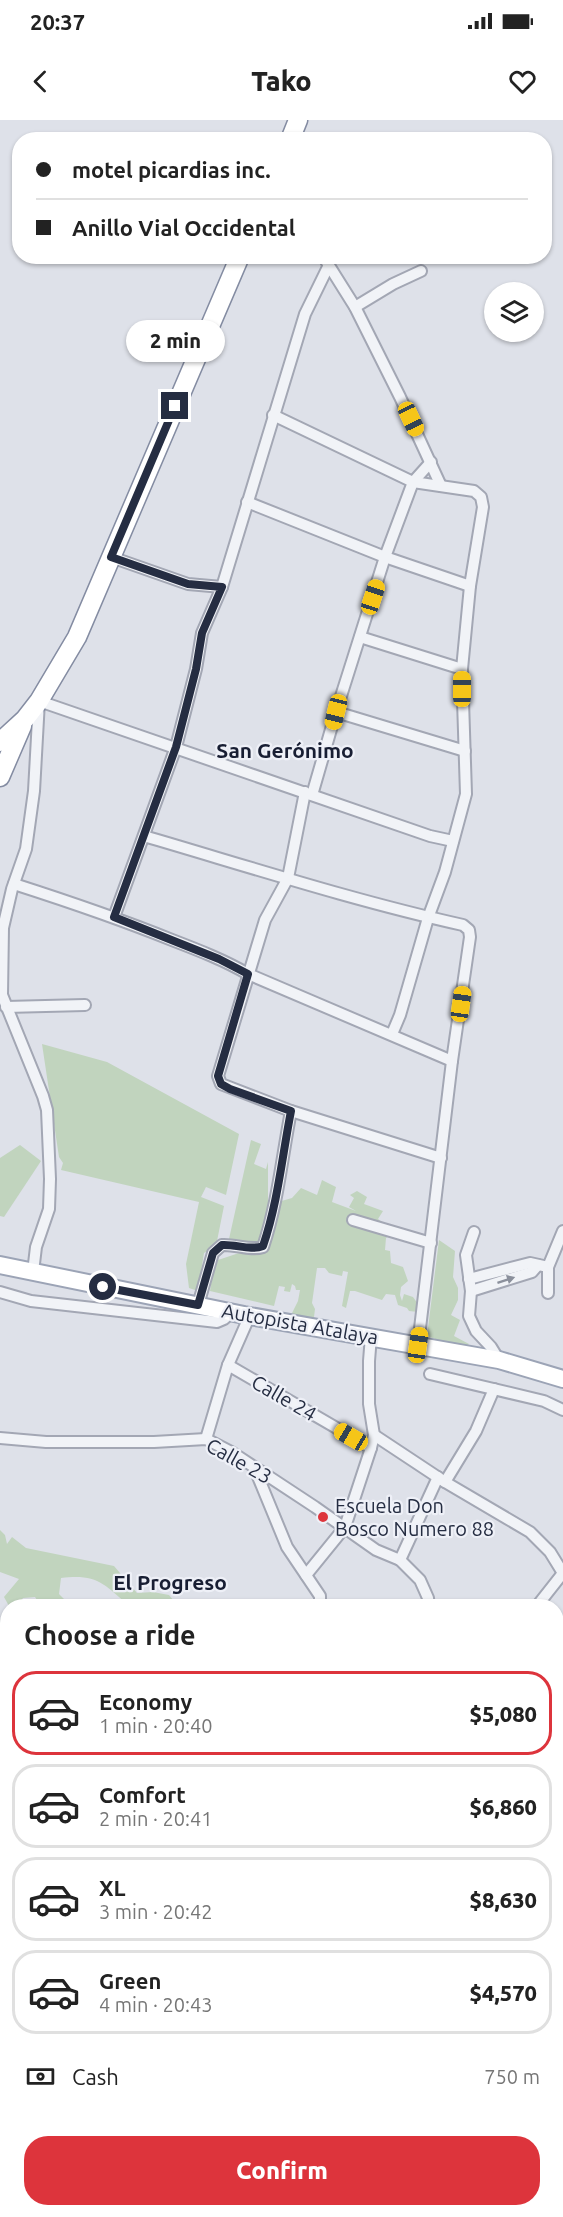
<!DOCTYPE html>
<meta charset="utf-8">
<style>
body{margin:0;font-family:Ubuntu,sans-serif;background:#f6f6f6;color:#222;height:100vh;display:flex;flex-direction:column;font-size:22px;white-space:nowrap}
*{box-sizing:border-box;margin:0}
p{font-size:20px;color:#767676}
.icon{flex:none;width:33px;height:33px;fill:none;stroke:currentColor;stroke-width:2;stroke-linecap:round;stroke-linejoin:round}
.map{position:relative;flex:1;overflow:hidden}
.drawer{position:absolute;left:0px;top:1479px;width:564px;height:618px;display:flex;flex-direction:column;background:#fff;border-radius:24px 24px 0 0;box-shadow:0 2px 4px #0004}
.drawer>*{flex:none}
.guide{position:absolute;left:12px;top:12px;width:540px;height:132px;border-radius:24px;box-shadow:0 2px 4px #0004;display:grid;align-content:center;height:132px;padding:0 24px;background:#fff}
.controls{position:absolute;left:484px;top:162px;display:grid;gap:12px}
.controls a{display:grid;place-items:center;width:60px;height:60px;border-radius:50%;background:#fff;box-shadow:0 2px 4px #0004;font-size:30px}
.end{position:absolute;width:27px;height:27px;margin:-14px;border:8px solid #252d42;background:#fff;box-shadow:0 0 0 3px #fff}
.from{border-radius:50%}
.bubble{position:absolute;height:42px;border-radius:21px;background:#fff;box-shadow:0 2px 4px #0004;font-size:20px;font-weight:800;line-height:42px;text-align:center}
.car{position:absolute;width:18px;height:36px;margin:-18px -9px;border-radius:8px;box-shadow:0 0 4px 2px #0007;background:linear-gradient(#f5c518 24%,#345 0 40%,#f5c518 0 76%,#345 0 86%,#f5c518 0)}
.guide b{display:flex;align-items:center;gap:21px;height:57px;font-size:22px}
.guide b+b{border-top:2px solid #e0e0e0}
.guide i{width:15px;height:15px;background:#222}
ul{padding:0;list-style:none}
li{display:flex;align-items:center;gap:18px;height:84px;margin:0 12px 9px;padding:0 12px;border:3px solid #e0e0e0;border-radius:24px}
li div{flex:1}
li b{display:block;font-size:22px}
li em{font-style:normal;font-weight:800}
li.current{border-color:#dd343c}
li>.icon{width:54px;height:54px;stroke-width:1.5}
h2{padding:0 24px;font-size:27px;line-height:72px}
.pay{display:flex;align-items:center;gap:15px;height:66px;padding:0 24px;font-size:22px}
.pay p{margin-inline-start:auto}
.primary-button{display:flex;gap:12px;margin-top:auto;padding:12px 24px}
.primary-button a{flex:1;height:69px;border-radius:24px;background:#dd343c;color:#fff;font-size:24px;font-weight:800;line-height:69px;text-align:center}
.status{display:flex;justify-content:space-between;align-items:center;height:42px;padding:0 30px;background:#fff;direction:ltr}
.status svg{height:16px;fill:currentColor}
header{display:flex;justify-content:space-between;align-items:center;height:78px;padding:0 24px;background:#fff;font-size:27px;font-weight:800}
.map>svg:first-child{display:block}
.green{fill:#c1d4be}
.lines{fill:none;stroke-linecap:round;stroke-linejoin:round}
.minor-casing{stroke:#a3a7b4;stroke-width:14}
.primary-casing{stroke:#9ca4b6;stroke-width:20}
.trunk-casing{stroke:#848ca2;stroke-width:21}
.minor{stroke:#f1f3f7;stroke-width:10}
.primary{stroke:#fff;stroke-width:16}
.trunk{stroke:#fff;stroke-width:18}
.oneway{fill:#8b909c}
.route{stroke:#252d42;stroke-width:8}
.poi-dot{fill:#dd343c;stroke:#eef0f7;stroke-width:2}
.labels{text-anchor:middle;stroke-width:4.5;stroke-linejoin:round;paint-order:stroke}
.street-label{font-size:20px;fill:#252d42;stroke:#eef0f7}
.poi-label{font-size:20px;fill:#252d42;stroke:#eef0f7;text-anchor:start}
.neighbourhood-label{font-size:21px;font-weight:bold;fill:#181e33;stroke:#eef0f7}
</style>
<div class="status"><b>20:37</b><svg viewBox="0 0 49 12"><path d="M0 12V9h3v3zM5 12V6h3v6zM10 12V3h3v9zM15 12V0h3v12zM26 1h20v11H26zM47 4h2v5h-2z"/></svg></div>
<header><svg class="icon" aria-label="back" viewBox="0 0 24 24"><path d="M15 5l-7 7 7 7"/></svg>Tako<svg class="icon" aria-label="heart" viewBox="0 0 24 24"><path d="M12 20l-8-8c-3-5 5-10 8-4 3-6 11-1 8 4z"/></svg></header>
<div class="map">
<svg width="563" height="2097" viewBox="0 0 563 2097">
<rect width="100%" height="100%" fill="#dee1e9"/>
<g class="green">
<path d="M42 924 107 942 239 1014 226 1075 206 1067 201 1077 224 1086 216 1126 204 1133 198 1171 189 1168 186 1144 199 1082 61 1050 63 1043 59 1037Z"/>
<path d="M251 1020 261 1024 254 1044 266 1049 268 1042V1105L278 1082 292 1078 301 1068 317 1075 322 1060 336 1067 332 1082 356 1091 349 1087 354 1078 350 1075 357 1071 367 1077 364 1084 383 1091 378 1099 390 1108 391 1114 386 1118 385 1130 390 1131 391 1143 403 1147 408 1161 401 1167 400 1175 402 1181 404 1174 413 1177 418 1184V1192L409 1191 407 1188 398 1185 395 1175 386 1174 382 1180 355 1171H350L346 1188 342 1186 348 1152 343 1151 342 1156 329 1153 325 1148H317L312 1183 315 1189 314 1197C306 1200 299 1198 292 1193L298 1181 300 1170H296L295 1166 292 1164 290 1172 284 1171 285 1167 279 1166 274 1186 210 1171 212 1158 218 1140 245 1131 227 1128Z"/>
<path d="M20 1025 41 1041 4 1097 0 1096V1038Z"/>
<path d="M439 1120 455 1131 453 1157 458 1168V1180L451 1195 460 1200 454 1216 469 1224 463 1229 427 1216Z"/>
<path d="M0 1410 5 1415 7 1424 12 1417 26 1428 114 1446 137 1473 153 1472 169 1475 178 1486H129C103 1463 97 1454 61 1458L59 1474 71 1486H41L35 1477 23 1478 18 1486H9L4 1477 19 1459 0 1452Z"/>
</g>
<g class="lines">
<g class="minor-casing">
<g id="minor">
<path d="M323 136 355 187 400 277 441 366"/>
<path d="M355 187 393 164 421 151"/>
<path d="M273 295 413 362 474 371 481 377 483 387 470 466 462 549 466 674 445 752 428 798 400 895 392 914"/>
<path d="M247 382 385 437 470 466"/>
<path d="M111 437 188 464 222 467"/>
<path d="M360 517 462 549"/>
<path d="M336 592 465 631"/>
<path d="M305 672 288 758 265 800 218 956 221 964 291 991 441 1038"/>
<path d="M312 675 336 592 385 437 413 362 431 342"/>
<path d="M144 716C250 747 355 781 463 805L469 810 470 817 452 941 418 1225"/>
<path d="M14 764C67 781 120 799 172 820 198 830 224 840 248 854L452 941"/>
<path d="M114 797 176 627 196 549 202 513 222 467 305 194 328 147"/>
<path d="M6 887 85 885"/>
<path d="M353 1100 431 1123"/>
<path d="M474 1112 466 1135 471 1171 469 1196 476 1211 491 1227 499 1240"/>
<path d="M33 1152 36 1127 49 1089 50 1059 47 990 43 976 2 875 3 808 12 769 26 729 34 671 39 581 430 716 453 721"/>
<path d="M469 1159 530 1143 548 1147"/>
<path d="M471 1171 532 1152 538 1145"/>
<path d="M0 1172 31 1181 217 1202 224 1199 232 1192"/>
<path d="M548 1173V1147L563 1111"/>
<path d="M198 1185 213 1133 222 1125C236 1124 250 1131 263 1127 278 1082 282 1037 291 991"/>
<path d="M228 1245 371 1328"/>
<path d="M430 1254 544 1281 563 1290"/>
<path d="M374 1315 445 1362 530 1412 550 1432 563 1453"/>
<path d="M0 1318 46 1322H154L206 1319 233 1333 315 1387 376 1430 400 1440 420 1460 428 1478 429 1486"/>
<path d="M206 1319 228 1245 250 1195"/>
<path d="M254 1347 287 1427 320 1476V1486"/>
<path d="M445 1362 476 1311 494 1269"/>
<path d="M400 1440 438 1357"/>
<path d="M306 1455 345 1407 371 1328 374 1315 369 1284V1241L371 1216"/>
<path d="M537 1486 563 1453"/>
<path d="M0 1551 8 1563"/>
<path d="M0 1602 8 1581"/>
<path d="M556 1610 563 1615"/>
<path d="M556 1739 563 1732"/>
<path d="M556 1795 563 1803"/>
<path d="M0 1806 8 1796"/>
<path d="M556 1879 563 1873"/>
<path d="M0 1891 8 1895"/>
<path d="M556 1894 563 1901"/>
<path d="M0 1964 8 1967"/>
<path d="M556 1967 563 1960"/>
<path d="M556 2019 563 2020"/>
<path d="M0 2071 8 2074"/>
<path d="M556 2083 563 2086"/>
</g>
</g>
<g class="primary-casing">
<path id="primary" d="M0 1145 244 1195 499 1240 563 1259"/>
</g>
<g class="trunk-casing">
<g id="trunk">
<path d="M290 20 298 0"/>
<path d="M0 622 25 599 39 581 77 517 240 136"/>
<path d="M0 657 22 606"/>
</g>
</g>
<use href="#minor" class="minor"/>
<use href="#primary" class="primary"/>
<use href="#trunk" class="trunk"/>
</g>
<defs><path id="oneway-solid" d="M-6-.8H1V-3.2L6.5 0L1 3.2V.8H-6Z" transform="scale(1.5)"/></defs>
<use class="oneway" href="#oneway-solid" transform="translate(506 1160) rotate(-18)"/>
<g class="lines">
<path class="route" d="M103 1167 198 1185 213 1133 222 1125C236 1124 250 1131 263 1126 278 1082 282 1037 291 991L230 969 221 964 218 956 248 854 219 839 114 797 176 627 196 549 202 513 222 467 188 464 111 437 175 286"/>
</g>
<circle class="poi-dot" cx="323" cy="1397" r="6"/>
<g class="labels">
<g class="street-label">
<text transform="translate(300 1204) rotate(10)" y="7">Autopista Atalaya</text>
<text transform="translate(284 1278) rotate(30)" y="7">Calle 24</text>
<text transform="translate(239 1341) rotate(29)" y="7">Calle 23</text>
</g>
<g class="poi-label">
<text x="335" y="1393">Escuela Don<tspan x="335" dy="23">Bosco Numero 88</tspan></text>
</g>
<g class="neighbourhood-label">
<text x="285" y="638">San Gerónimo</text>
<text x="170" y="1470">El Progreso</text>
</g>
</g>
</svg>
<div class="controls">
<a><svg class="icon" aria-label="layers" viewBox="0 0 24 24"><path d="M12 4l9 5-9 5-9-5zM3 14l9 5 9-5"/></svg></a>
</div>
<i class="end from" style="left:103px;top:1167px"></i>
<i class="end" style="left:175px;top:286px"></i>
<div class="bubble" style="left:126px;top:200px;width:99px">2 min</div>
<i class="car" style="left:411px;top:299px;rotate:155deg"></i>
<i class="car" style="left:373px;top:477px;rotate:18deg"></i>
<i class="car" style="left:462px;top:569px;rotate:0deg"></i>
<i class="car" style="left:336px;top:592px;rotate:194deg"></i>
<i class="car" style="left:461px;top:884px;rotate:8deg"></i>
<i class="car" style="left:418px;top:1225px;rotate:8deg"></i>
<i class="car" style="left:351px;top:1317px;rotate:300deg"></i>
<div class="guide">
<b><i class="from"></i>motel picardias inc.</b>
<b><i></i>Anillo Vial Occidental</b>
</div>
<section class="drawer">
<h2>Choose a ride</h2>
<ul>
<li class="current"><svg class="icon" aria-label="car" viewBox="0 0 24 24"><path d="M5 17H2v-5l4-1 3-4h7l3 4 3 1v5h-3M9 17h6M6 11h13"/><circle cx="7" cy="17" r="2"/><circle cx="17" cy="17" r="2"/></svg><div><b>Economy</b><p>1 min · 20:40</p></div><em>$5,080</em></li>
<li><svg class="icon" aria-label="car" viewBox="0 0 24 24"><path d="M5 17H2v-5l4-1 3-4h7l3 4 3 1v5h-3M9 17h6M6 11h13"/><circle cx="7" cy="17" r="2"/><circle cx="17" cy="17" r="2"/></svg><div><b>Comfort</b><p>2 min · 20:41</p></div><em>$6,860</em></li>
<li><svg class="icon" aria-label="car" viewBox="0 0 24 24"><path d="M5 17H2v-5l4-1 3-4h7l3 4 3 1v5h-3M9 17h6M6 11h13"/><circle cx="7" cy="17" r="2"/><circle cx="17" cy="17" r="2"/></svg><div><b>XL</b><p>3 min · 20:42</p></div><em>$8,630</em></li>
<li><svg class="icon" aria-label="car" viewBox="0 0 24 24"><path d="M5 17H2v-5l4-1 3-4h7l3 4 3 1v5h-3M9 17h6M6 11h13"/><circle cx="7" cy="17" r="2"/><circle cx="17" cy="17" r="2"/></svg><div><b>Green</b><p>4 min · 20:43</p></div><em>$4,570</em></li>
</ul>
<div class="pay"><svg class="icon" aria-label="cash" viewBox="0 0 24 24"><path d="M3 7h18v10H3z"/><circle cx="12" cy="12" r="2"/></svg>Cash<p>750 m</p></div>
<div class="primary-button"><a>Confirm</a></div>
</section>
</div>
